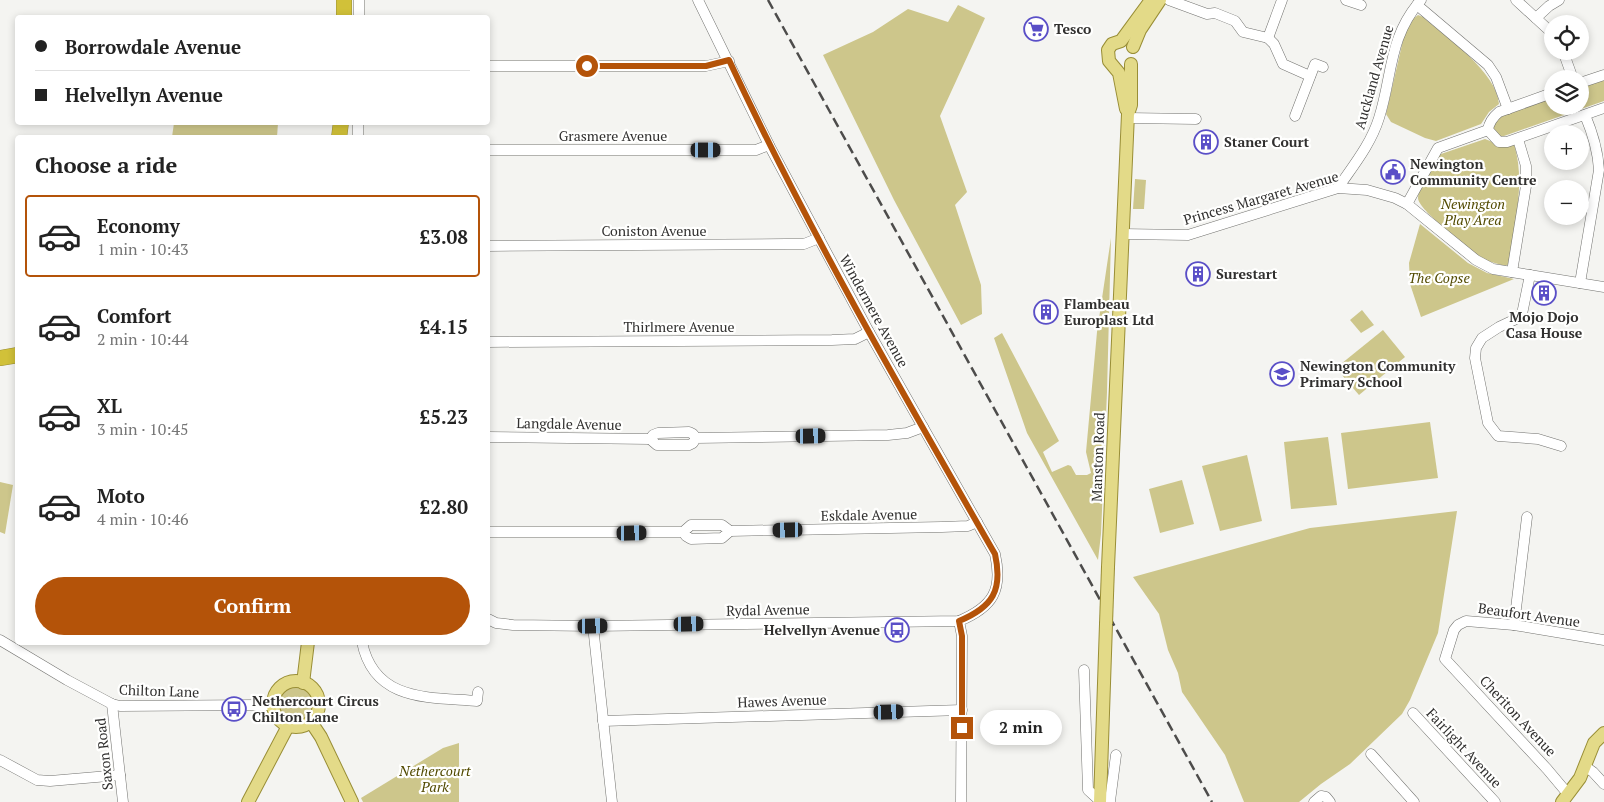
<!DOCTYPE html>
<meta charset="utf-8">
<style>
body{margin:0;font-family:"PT Serif",serif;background:#f6f6f6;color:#222;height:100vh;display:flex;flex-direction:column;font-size:19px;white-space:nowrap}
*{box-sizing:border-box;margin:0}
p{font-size:16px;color:#767676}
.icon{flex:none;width:28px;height:28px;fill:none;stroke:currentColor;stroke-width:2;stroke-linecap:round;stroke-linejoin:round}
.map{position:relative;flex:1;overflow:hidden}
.side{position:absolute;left:15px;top:135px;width:475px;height:510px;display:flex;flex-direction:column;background:#fff;border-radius:5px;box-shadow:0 2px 8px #0003}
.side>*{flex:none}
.top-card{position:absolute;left:15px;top:15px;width:475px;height:110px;border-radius:5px;box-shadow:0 2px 8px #0003;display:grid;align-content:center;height:110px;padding:0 20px;background:#fff}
.fabs{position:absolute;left:1544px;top:15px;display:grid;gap:10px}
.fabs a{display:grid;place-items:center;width:45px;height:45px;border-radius:50%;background:#fff;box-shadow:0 2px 8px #0003;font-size:25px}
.end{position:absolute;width:22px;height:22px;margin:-11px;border:6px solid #b45309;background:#fff;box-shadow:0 0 0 2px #fff}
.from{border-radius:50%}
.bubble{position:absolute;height:35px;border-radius:18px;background:#fff;box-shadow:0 2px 8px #0003;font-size:16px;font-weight:700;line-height:35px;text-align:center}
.car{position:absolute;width:15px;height:30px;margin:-15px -8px;border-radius:6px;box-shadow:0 0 4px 1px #0007;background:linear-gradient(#222 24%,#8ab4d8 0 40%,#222 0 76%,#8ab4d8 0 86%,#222 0)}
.top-card b{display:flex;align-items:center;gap:18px;height:48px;font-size:19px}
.top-card b+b{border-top:1px solid #e0e0e0}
.top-card i{width:12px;height:12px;background:#222}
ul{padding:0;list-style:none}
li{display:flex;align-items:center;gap:15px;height:82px;margin:0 10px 8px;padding:0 10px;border:2px solid transparent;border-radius:5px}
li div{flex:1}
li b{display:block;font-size:19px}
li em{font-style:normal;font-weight:700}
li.selected{border-color:#b45309}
li>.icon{width:45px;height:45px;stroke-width:1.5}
h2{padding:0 20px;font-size:22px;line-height:60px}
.primary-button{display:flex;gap:10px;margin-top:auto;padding:10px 20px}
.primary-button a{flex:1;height:58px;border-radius:30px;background:#b45309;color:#fff;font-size:20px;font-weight:700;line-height:58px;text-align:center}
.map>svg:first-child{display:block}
.green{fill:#cdc68b}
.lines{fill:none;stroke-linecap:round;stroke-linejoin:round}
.minor-casing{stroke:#72726f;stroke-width:11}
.major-casing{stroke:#998e36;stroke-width:14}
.highway-casing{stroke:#998e36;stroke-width:16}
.minor{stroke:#fff;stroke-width:10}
.major{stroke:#e3da88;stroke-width:12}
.highway{stroke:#d1c139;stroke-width:15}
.rail{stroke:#4d4c4b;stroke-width:2.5;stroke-dasharray:10 5;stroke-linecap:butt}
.major-bridge-casing{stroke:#998e36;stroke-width:14;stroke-linecap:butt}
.major-bridge{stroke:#e3da88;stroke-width:12}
.route{stroke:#b45309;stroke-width:6}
.labels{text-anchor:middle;stroke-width:4.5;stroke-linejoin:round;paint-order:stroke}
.poi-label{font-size:14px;font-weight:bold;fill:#31302f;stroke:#fffffe;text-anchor:start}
.street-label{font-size:14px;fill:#31302f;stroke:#fffffe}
.park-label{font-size:14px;font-style:italic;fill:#524a00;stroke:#fffffe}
</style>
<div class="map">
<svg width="1604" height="802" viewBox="0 0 1604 802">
<rect width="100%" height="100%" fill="#f4f4f1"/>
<g class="green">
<path d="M958 5 985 18 940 116 967 192 955 205 981 285 982 314 961 325 894 200 823 55 873 32 908 9 948 22Z"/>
<path d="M1418 15 1423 17C1446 37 1497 72 1499 104L1489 112 1481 124 1436 141 1425 138 1391 122 1386 114 1404 36 1413 19Z"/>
<path d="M1604 77V101L1504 136H1500L1493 129 1496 117 1552 95V106H1580V85Z"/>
<path d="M174 123H278L277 137H172Z"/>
<path d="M1485 139 1498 144H1514C1526 183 1514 225 1509 264L1505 266 1488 261 1479 256C1468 247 1418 210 1418 198 1418 191 1424 183 1427 177 1431 168 1434 160 1441 154Z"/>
<path d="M1135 179 1146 180 1144 209H1133Z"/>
<path d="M1420 224 1468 263 1487 273 1514 279 1421 317 1410 284 1409 263Z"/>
<path d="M1111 238 1107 392 1101 534 1098 560 1027 433 994 338 1002 333 1059 441 1043 452 1052 472 1068 465 1071 466 1076 475H1087L1091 473 1086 452 1097 332Z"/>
<path d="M1362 310 1374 325 1361 333 1350 320Z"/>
<path d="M1383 330 1405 357 1359 395 1336 368Z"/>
<path d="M1430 422 1438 478 1348 489 1341 433Z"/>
<path d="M1328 437 1337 505 1291 509 1284 442Z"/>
<path d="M1247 455 1262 521 1220 531 1202 466Z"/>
<path d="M1182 480 1194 524 1160 533 1149 489Z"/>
<path d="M0 482 13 485 5 534 0 532Z"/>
<path d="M1457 511 1438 633 1410 700 1402 714 1350 764 1321 784 1299 802H1244L1225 755 1182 692 1178 673 1168 650 1159 614 1133 577 1310 528Z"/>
<circle cx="296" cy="704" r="17"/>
<path d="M459 743V802H363L361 798 443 748Z"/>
</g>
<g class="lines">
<g class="minor-casing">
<g id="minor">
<path d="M1169 0 1207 14 1215 13 1235 21 1243 32 1268 38 1282 0"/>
<path d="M1346 0 1361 5"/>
<path d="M1516 0 1552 33"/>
<path d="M1417 5 1488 65 1496 77 1508 109"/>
<path d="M359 18V0"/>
<path d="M1536 18 1549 6 1559 0"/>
<path d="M1268 38 1274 44 1283 64 1310 76"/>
<path d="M1563 51 1573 79"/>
<path d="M488 66H706L729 61"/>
<path d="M1580 83 1604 75"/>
<path d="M1552 93 1499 112C1493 117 1489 122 1488 130L1499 142H1507L1604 108"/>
<path d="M1295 116 1315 64 1323 67"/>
<path d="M1128 118 1196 119"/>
<path d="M358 138V122"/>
<path d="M488 150H756L769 145"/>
<path d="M1338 188C1353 166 1371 144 1379 118 1393 74 1388 38 1421 0"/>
<path d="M1407 204 1438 148 1488 130"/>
<path d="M1122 234 1188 235 1338 188 1367 190 1395 198 1407 204 1476 260 1493 269 1604 287"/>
<path d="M488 246 787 244H804L819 238"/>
<path d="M1512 272 1526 186V166L1518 139"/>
<path d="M1530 275 1522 314 1516 319 1499 327 1482 338 1476 348 1475 358 1488 423 1498 436 1538 439 1561 446"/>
<path d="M1580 283 1599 170C1598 150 1593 134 1585 115"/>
<path d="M488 342 832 340 855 339 869 332"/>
<path d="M488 437 650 439"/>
<path d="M696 438 693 434 689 432 658 433 653 435 650 439 657 445H689L693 443 696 438 888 435 907 433 923 427"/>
<path d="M730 531 942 527 968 526 977 522"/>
<path d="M488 532H683L691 525H722L730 531 722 538 691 539 686 536 683 532"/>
<path d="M488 619 496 623 513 625 593 626 959 621C993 607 1003 590 995 554L869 332 769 145 698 0"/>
<path d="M959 621 962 636 961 802"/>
<path d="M1514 625 1527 517"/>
<path d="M593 626 612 802"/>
<path d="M0 640 67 680 112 704 120 706 273 705"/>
<path d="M362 642C374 702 429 697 477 701L478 692"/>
<path d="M1084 670 1088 790 1100 801H1110L1116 755"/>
<path d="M112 704 123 802"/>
<path d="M1413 713 1495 802"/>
<path d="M603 721 962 710"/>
<path d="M1371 754 1414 802"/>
<path d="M0 760 37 780 50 781 120 775"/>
<path d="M1586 767 1593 772 1604 784"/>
<path d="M1568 794 1547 769 1445 659 1454 630 1458 625 1466 621 1514 625 1604 640"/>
<path d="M1314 802 1321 796 1326 797 1330 802"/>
</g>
</g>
<g class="major-casing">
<g id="major">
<path d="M1133 47 1140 30 1160 0"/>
<path d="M1126 109 1119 73 1109 61 1108 50 1112 44 1121 41 1151 0"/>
<path d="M1108 567 1128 114 1131 105V64"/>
<circle cx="296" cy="704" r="23"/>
<path d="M303 683 308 642"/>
<path d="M311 722 321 737 352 802"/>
<path d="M248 802 288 726"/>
<path d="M1100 802 1106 624"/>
<path d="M1562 802 1580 778 1594 743 1604 733"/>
</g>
</g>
<g class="highway-casing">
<g id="highway">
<path d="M344 0V18"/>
<path d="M339 138 341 122"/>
<path d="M0 358 18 355"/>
</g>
</g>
<use href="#minor" class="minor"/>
<use href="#major" class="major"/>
<use href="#highway" class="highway"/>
<path class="rail" d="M768 0 1212 802"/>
<g class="major-bridge-casing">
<path id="major-bridge" d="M1106 624 1108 567"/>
</g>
<use href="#major-bridge" class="major-bridge"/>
</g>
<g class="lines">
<path class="route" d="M587 66H706L729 60C808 230 902 392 995 554 1003 590 993 607 959 621L962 636V728"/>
</g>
<defs>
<g id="supermarket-ring" transform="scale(1.25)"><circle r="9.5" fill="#fffffe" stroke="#5a4fc7" stroke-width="1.5"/><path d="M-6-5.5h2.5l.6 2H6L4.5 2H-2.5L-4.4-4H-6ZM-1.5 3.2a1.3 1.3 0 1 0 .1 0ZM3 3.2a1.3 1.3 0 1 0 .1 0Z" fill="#5a4fc7"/></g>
<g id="building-ring" transform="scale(1.25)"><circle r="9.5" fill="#fffffe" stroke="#5a4fc7" stroke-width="1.5"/><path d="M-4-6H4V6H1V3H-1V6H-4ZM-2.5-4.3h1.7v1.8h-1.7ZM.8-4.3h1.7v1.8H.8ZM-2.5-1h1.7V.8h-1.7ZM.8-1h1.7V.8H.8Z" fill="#5a4fc7"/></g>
<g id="civic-ring" transform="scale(1.25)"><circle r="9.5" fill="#fffffe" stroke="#5a4fc7" stroke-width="1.5"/><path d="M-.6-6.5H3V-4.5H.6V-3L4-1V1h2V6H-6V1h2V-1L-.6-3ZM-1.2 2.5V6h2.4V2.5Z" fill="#5a4fc7"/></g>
<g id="school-ring" transform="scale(1.25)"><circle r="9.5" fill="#fffffe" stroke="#5a4fc7" stroke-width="1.5"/><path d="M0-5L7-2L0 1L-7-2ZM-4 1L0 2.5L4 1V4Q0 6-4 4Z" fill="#5a4fc7"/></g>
<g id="bus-ring" transform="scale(1.25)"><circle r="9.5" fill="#fffffe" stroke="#5a4fc7" stroke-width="1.5"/><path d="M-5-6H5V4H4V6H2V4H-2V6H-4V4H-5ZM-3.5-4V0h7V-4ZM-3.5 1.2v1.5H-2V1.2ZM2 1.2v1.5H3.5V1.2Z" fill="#5a4fc7"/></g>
</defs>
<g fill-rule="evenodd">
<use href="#supermarket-ring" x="1036" y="29"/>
<use href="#building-ring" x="1206" y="142"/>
<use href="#civic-ring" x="1393" y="172"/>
<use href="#building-ring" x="1198" y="274"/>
<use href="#building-ring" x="1544" y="293"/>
<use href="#building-ring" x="1046" y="312"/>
<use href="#school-ring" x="1282" y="374"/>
<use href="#bus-ring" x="897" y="630"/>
<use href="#bus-ring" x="234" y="709"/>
</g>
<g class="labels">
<g class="poi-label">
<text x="1054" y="34">Tesco</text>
<text x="1224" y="147">Staner Court</text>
<text x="1410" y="169">Newington<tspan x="1410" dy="16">Community Centre</tspan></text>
<text x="1216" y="279">Surestart</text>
<text x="1064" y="309">Flambeau<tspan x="1064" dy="16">Europlast Ltd</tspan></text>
<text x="1544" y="322" text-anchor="middle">Mojo Dojo<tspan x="1544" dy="16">Casa House</tspan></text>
<text x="1300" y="371">Newington Community<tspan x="1300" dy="16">Primary School</tspan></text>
<text x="880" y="635" text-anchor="end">Helvellyn Avenue</text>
<text x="252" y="706">Nethercourt Circus<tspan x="252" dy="16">Chilton Lane</tspan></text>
</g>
<g class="street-label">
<text transform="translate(1374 77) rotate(-74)" y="5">Auckland Avenue</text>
<text x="613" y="141">Grasmere Avenue</text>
<text transform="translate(1261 198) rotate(-16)" y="5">Princess Margaret Avenue</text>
<text x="654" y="236">Coniston Avenue</text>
<text transform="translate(874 311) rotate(61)" y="5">Windermere Avenue</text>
<text x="679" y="332">Thirlmere Avenue</text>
<text transform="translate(569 424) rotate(1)" y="5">Langdale Avenue</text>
<text transform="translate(1098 457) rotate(-88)" y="5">Manston Road</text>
<text transform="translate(869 515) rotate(-1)" y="5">Eskdale Avenue</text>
<text transform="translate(768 610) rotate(-1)" y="5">Rydal Avenue</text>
<text transform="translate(1529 615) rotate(8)" y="5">Beaufort Avenue</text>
<text transform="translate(159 691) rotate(2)" y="5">Chilton Lane</text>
<text transform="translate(782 701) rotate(-2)" y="5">Hawes Avenue</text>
<text transform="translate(1518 716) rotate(47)" y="5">Cheriton Avenue</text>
<text transform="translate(1464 748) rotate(47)" y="5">Fairlight Avenue</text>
<text transform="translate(104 754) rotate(-96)" y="5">Saxon Road</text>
</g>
<g class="park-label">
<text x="1473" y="209">Newington<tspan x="1473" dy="16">Play Area</tspan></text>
<text x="1439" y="283">The Copse</text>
<text x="435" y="776">Nethercourt<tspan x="435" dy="16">Park</tspan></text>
</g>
</g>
</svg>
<div class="fabs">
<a><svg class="icon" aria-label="locate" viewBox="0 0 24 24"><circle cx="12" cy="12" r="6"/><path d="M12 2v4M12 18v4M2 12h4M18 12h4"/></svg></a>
<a><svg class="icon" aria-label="layers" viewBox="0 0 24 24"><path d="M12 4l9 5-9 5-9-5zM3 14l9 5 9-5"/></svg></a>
<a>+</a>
<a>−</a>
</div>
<i class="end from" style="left:587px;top:66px"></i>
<i class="end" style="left:962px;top:728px"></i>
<div class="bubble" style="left:980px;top:710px;width:82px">2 min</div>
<i class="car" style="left:706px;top:150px;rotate:90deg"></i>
<i class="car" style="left:811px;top:436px;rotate:89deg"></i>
<i class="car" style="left:788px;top:530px;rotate:269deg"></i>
<i class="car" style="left:632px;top:533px;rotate:89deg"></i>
<i class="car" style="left:689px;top:624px;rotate:89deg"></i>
<i class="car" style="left:593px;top:626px;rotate:89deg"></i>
<i class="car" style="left:889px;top:712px;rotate:88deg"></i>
<div class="top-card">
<b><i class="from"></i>Borrowdale Avenue</b>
<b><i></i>Helvellyn Avenue</b>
</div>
<section class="side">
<h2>Choose a ride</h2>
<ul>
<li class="selected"><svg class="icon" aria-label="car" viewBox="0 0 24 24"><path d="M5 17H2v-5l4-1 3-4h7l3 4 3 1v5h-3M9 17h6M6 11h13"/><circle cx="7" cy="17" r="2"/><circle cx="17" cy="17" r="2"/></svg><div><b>Economy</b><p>1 min · 10:43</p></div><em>£3.08</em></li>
<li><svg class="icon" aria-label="car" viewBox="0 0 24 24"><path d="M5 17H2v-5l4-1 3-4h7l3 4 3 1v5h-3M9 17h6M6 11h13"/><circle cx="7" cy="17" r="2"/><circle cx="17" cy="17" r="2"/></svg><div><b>Comfort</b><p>2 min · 10:44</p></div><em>£4.15</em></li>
<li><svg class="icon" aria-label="car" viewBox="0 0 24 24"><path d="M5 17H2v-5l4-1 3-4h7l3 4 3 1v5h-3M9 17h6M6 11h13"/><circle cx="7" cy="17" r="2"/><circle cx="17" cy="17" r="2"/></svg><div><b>XL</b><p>3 min · 10:45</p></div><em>£5.23</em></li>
<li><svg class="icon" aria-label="car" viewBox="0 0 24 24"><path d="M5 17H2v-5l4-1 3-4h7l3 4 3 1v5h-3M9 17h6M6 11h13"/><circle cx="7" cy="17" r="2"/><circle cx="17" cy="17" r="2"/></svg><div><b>Moto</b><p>4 min · 10:46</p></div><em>£2.80</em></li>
</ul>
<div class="primary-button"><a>Confirm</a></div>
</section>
</div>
